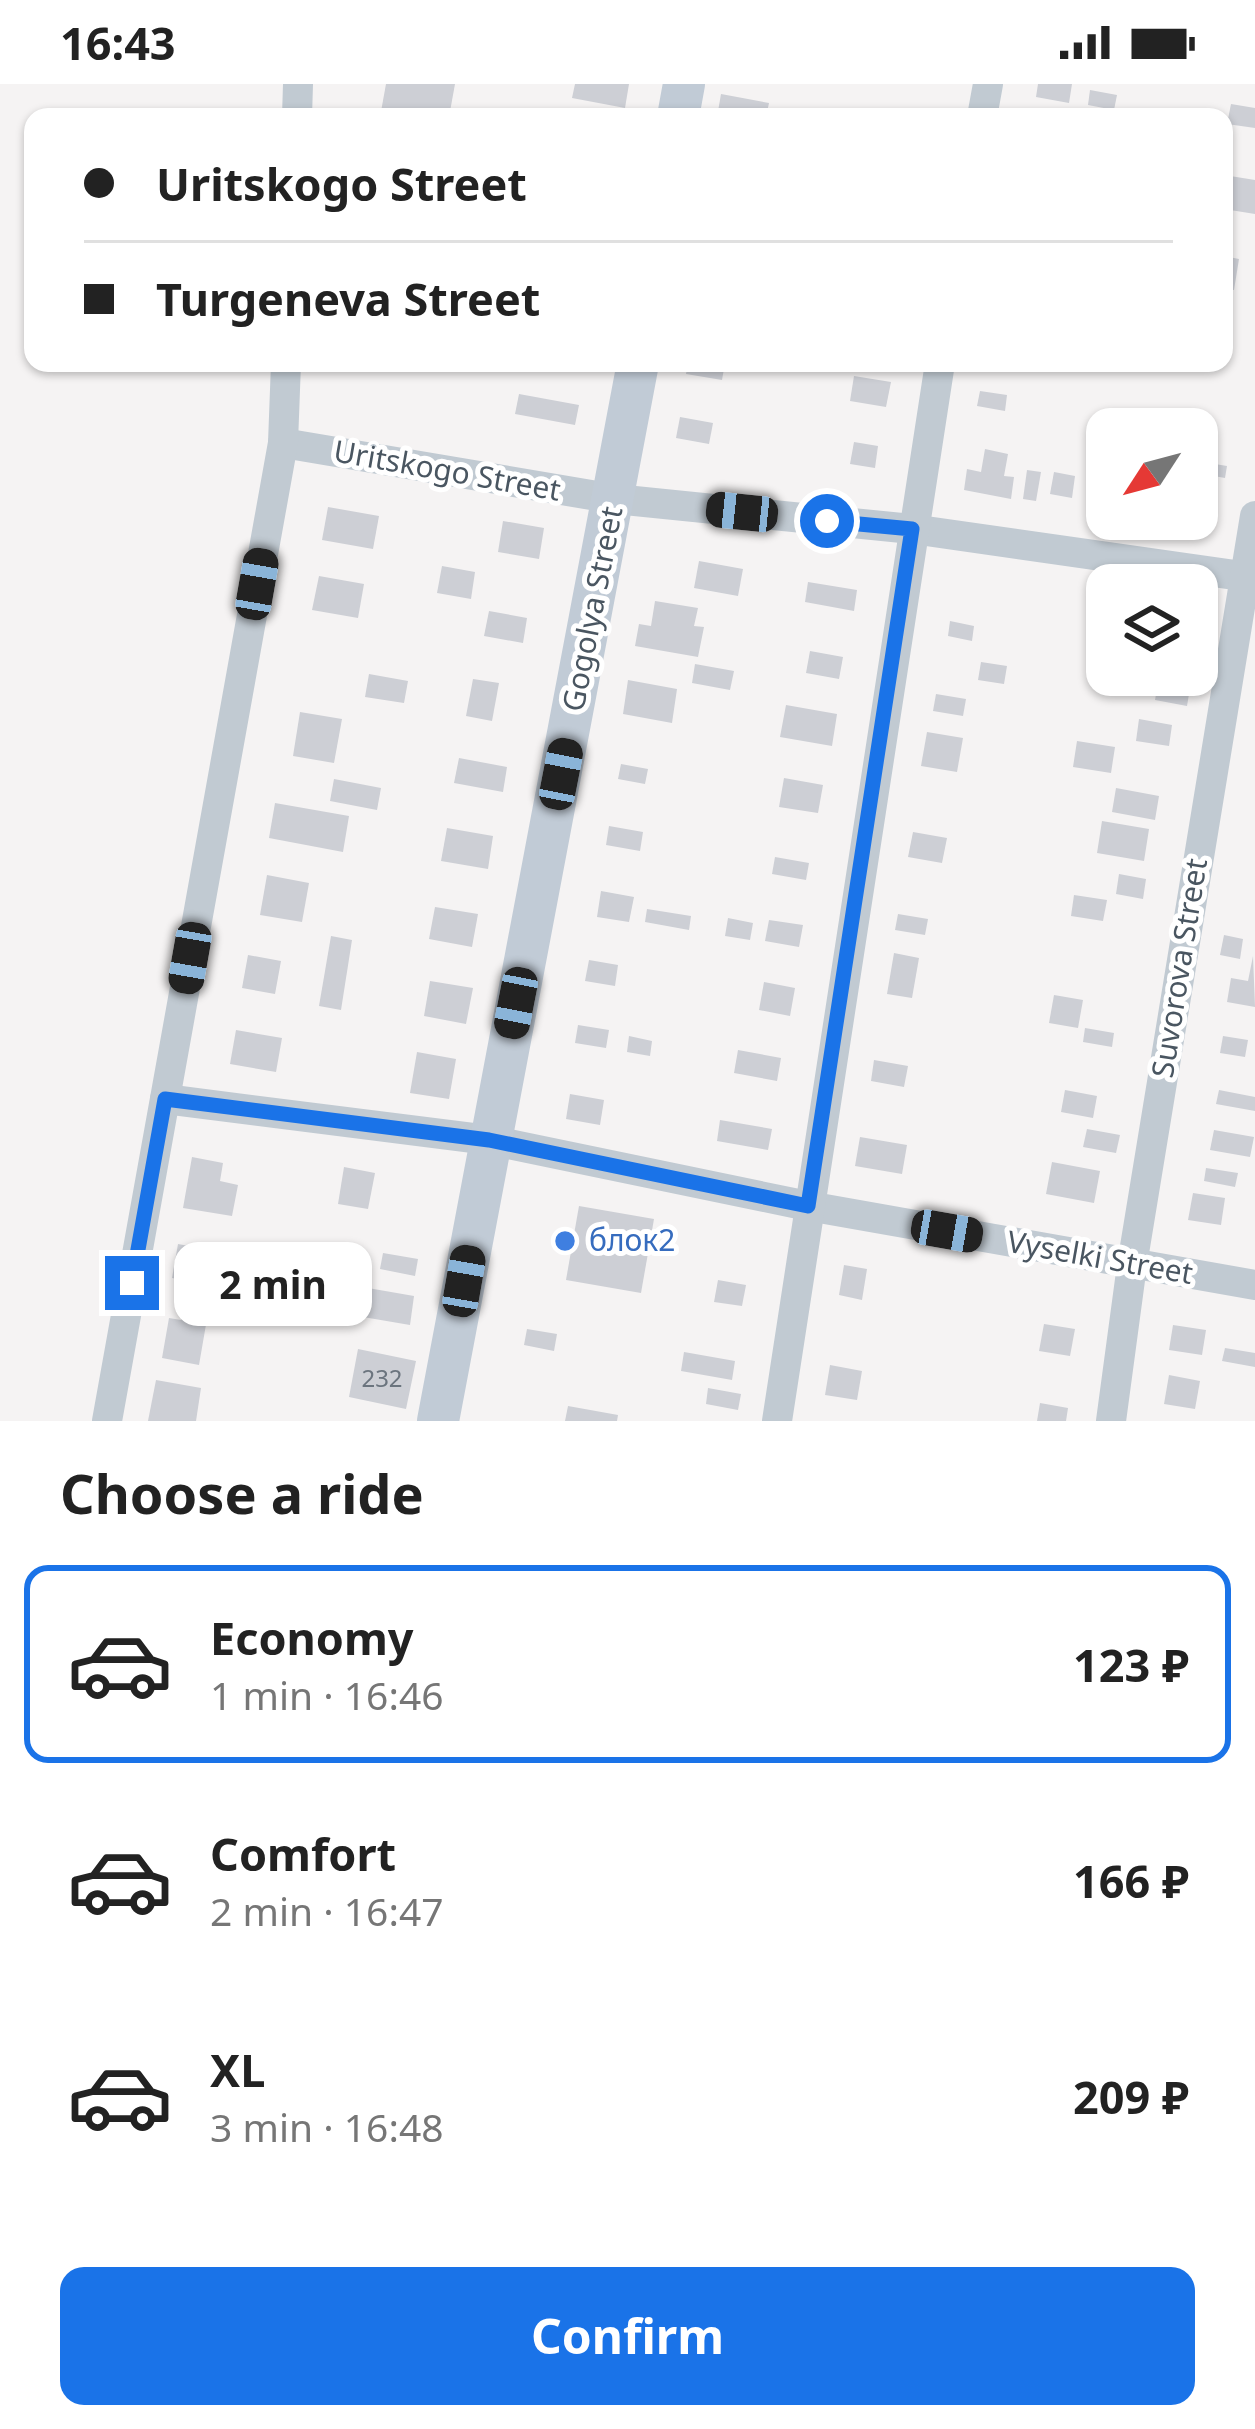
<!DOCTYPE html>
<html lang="en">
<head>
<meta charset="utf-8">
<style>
	:root { --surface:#fff; --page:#f2f2f2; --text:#222; --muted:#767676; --line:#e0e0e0; --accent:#1a73e8 }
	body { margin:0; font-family:"Noto Sans",sans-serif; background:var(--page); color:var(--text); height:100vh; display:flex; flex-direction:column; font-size:45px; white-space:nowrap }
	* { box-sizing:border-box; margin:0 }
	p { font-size:39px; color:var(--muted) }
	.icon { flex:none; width:66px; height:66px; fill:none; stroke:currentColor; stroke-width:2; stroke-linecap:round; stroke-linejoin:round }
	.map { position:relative; height:1337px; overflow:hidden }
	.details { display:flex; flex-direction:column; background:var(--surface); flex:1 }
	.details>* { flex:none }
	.guide { position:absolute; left:24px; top:24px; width:1209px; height:264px; border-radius:24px; box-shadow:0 3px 9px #0004; display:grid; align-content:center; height:264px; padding:0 60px; background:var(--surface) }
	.needle { width:78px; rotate:234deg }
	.buttons { position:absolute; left:1086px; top:324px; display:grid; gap:24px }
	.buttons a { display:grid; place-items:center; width:132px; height:132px; border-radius:24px; background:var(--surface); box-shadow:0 3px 9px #0004; font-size:60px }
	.end { position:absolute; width:54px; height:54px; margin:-27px; border:15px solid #1a73e8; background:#fff; box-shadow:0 0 0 6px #fff }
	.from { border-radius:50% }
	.bubble { position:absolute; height:84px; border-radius:24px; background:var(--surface); box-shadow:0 3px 9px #0004; font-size:39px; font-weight:700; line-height:84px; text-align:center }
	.car { position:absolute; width:36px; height:72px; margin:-36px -18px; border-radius:15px; box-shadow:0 0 9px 3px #0007; background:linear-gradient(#222 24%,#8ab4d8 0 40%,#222 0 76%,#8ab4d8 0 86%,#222 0) }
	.guide b { display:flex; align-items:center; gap:42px; height:114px; font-size:45px }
	.guide b+b { border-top:3px solid var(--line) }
	.guide i { width:30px; height:30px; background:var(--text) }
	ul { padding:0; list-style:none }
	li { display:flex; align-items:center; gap:36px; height:198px; margin:0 24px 18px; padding:0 36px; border:6px solid transparent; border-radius:24px }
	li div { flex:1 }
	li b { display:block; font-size:45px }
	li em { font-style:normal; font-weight:700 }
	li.active { border-color:var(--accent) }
	li>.icon { width:108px; height:108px; stroke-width:1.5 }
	h2 { padding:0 60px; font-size:54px; line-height:144px }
	.primary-button { display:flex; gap:24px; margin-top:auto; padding:24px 60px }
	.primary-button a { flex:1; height:138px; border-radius:24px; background:var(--accent); color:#fff; font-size:48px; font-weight:700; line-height:138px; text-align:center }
	.status { display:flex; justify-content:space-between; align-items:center; height:84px; padding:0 60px; background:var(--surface); direction:ltr }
	.status svg { height:33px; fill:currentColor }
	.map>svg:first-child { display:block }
	.building { fill:#cdcfd5 }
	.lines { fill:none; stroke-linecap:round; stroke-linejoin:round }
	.street { stroke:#c1cad2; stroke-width:30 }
	.secondary { stroke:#c1cbd6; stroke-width:42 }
	.route { stroke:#1a73e8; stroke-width:15 }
	.shop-dot { fill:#3f7fe0; stroke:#fff; stroke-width:4.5 }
	.labels { text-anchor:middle; stroke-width:10; stroke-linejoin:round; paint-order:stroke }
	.number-label { font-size:24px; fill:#6b747e }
	.street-label { font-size:30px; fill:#4a5661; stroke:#fff }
	.shop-label { font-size:30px; fill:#366cbe; stroke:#fff; text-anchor:start }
</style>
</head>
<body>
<div class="status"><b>16:43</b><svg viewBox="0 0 49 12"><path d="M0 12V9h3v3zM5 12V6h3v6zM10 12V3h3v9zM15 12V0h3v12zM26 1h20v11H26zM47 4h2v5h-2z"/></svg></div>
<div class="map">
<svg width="1255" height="1337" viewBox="0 0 1255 1337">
	<rect width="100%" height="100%" fill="#f5f3f3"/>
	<g class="building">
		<path d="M386,0H455L449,33H380Z"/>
		<path d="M575,0H629L625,24L572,14Z"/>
		<path d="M1038,0H1072L1069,19L1036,13Z"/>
		<path d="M1090,6L1117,11L1114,26L1088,21Z"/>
		<path d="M721,10L769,19L766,33H717Z"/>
		<path d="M1231,20L1255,24V44L1227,40Z"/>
		<path d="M1224,91L1255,96V130L1224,125Z"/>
		<path d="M1224,172L1239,175L1234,206L1224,205Z"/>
		<path d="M688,279H725L722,296L686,290Z"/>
		<path d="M854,292L891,298L886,323L850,317Z"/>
		<path d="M980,307L1007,311L1005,327L977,322Z"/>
		<path d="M519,310L579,321L575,341L515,330Z"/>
		<path d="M680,333L713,339L709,360L676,354Z"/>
		<path d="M854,358L878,362L875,384L850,380Z"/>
		<path d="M985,365L1008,370L1004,392L1014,393L1011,415L964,406L967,385L981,388Z"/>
		<path d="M1197,377L1227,382L1225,394L1197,389Z"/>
		<path d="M1027,386L1041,388L1036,417L1023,415Z"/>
		<path d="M1054,388L1075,392L1072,414L1050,410Z"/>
		<path d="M1197,408L1213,411L1208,440L1197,438Z"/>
		<path d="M328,423L379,432L373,465L322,456Z"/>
		<path d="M503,437L544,444L539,475L498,468Z"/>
		<path d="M699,477L743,485L738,512L694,504Z"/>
		<path d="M442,482L475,488L471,515L437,509Z"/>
		<path d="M319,492L364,500L358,534L312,526Z"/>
		<path d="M808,498L857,506L854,527L805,518Z"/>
		<path d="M655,517L698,524L694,542L704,543L698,573L635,562L639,540L651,542Z"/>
		<path d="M489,527L527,534L523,559L484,552Z"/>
		<path d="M950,537L974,542L972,557L948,552Z"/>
		<path d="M810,567L843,573L839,595L806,589Z"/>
		<path d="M981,578L1007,582L1004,600L978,596Z"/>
		<path d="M695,580L734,587L730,606L692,599Z"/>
		<path d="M369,590L408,597L404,619L365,613Z"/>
		<path d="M1159,593L1191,598L1187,622L1155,616Z"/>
		<path d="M473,595L499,599L492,637L466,632Z"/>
		<path d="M628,596L677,605L672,639L623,630Z"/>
		<path d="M936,610L966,615L963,632L933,627Z"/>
		<path d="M786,621L837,630L832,662L780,653Z"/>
		<path d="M300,628L342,635L334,679L293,672Z"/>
		<path d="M1139,635L1172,641L1169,662L1136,657Z"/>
		<path d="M927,648L963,654L957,688L921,682Z"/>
		<path d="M1077,657L1115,663L1111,689L1073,683Z"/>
		<path d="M459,674L507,683L503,708L454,699Z"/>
		<path d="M621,680L648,685L645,700L618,695Z"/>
		<path d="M784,694L823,701L818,729L779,723Z"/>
		<path d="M334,695L381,704L377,726L330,717Z"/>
		<path d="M1116,704L1159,712L1155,736L1112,728Z"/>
		<path d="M275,719L349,732L343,768L269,754Z"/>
		<path d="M1102,737L1149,745L1144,777L1097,769Z"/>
		<path d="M609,742L643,748L640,767L606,761Z"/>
		<path d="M447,744L493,752L488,785L441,777Z"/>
		<path d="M913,748L947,754L942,779L908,773Z"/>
		<path d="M775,773L809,779L806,796L772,790Z"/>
		<path d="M1119,790L1146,795L1143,815L1116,810Z"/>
		<path d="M267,791L309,799L302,838L260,831Z"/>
		<path d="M601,807L634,813L629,838L597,833Z"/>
		<path d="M1074,811L1107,816L1103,837L1071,832Z"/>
		<path d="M435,823L478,830L472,863L429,855Z"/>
		<path d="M647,825L691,832L689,846L645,838Z"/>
		<path d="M898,830L928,835L925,851L895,846Z"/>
		<path d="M728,834L753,839L750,856L725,852Z"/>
		<path d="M769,836L803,841L799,863L765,857Z"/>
		<path d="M1224,851L1243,855L1240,875L1220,871Z"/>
		<path d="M331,852L352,856L341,926L319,922Z"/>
		<path d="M894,869L919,874L912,914L887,910Z"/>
		<path d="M248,871L281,877L275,910L242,904Z"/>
		<path d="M1253,872L1255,923L1227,918L1231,894L1248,897Z"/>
		<path d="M589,876L618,881L615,902L585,897Z"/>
		<path d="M430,897L473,904L466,940L424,932Z"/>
		<path d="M764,898L795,904L790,932L759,926Z"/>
		<path d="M1054,911L1083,916L1078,944L1049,939Z"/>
		<path d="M578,941L609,946L606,964L575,959Z"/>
		<path d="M1085,944L1114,949L1112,963L1083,958Z"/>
		<path d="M236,946L282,954L276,988L230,980Z"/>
		<path d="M629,952L652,957L650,972L627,968Z"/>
		<path d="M1223,952L1248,956L1245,973L1220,969Z"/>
		<path d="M738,966L781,974L777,997L734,989Z"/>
		<path d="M417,968L456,975L449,1015L410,1009Z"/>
		<path d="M874,976L908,982L904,1003L871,997Z"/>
		<path d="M1065,1006L1097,1012L1093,1034L1061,1028Z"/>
		<path d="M1219,1006L1255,1013V1027L1216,1020Z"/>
		<path d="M570,1010L604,1016L600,1041L566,1035Z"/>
		<path d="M720,1036L772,1045L768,1066L717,1057Z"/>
		<path d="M1087,1045L1120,1051L1116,1069L1083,1063Z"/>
		<path d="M1214,1046L1254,1053L1250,1073L1210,1066Z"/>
		<path d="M860,1053L907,1061L902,1090L855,1082Z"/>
		<path d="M192,1073L223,1079L220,1097L238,1101L232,1132L183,1124Z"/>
		<path d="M1052,1078L1100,1087L1094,1119L1046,1110Z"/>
		<path d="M344,1083L375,1089L368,1125L338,1120Z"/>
		<path d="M1206,1084L1238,1089L1235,1103L1204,1097Z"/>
		<path d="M1193,1109L1225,1114L1221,1141L1188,1136Z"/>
		<path d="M579,1122L654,1135L641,1209L566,1196Z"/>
		<path d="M178,1160L216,1167L210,1201L172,1194Z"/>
		<path d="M383,1169L418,1175L415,1192L380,1185Z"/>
		<path d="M844,1181L867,1185L862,1216L839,1211Z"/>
		<path d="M718,1196L746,1201L742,1222L714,1218Z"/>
		<path d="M368,1204L414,1212L410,1241L363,1233Z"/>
		<path d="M183,1225L208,1229L199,1281L162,1274L169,1234L181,1236Z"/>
		<path d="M1044,1240L1075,1245L1070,1272L1039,1267Z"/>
		<path d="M1173,1241L1206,1246L1202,1271L1169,1266Z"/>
		<path d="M527,1245L557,1250L554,1267L524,1261Z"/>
		<path d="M1225,1264L1255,1269V1283L1222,1277Z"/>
		<path d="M358,1265L416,1277L406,1325L349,1313Z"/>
		<path d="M684,1268L735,1277L732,1296L681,1287Z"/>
		<path d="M830,1281L862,1287L857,1316L825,1311Z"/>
		<path d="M1169,1291L1200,1297L1195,1325L1164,1320Z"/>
		<path d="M156,1296L201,1304L196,1337H148Z"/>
		<path d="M708,1304L741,1310L738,1326L706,1320Z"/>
		<path d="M1040,1319L1068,1324L1066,1337H1037Z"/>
		<path d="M568,1322L618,1331L617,1337H565Z"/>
	</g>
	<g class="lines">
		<g class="street">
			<path d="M297,33L298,0"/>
			<path d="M982,33L988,0"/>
			<path d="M283,359L615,415L912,445L1255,494"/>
			<path d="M165,1015L489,1056L808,1122L1255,1201"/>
			<path d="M107,1337L283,359L286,279"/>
			<path d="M777,1337L940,279"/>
			<path d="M1111,1337L1132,1181L1255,432"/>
		</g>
		<g class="secondary">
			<path d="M678,33L684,0"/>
			<path d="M438,1337L638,279"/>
		</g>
	</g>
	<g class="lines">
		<path class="route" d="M132,1199L165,1015L489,1056L808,1122L912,445L827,437"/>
	</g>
	<circle class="shop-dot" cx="565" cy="1157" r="12"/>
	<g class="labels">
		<g class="number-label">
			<text x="382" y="1303">232</text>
		</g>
		<g class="street-label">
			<text transform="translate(447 387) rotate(10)" y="10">Uritskogo Street</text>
			<text transform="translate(593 525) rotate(-79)" y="10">Gogolya Street</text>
			<text transform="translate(1180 884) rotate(-81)" y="10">Suvorova Street</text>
			<text transform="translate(1100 1174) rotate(10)" y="10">Vyselki Street</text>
		</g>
		<g class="shop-label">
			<text x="589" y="1167">блок2</text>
		</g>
	</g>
</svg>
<div class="buttons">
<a><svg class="needle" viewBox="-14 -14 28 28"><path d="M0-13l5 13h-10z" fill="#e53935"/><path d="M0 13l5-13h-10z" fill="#767676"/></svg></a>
<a><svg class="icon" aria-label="layers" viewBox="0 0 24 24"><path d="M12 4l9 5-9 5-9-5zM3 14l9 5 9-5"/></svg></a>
</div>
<i class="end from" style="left:827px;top:437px"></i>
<i class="end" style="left:132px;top:1199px"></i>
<div class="bubble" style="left:174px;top:1158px;width:198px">2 min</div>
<i class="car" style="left:742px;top:428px;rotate:276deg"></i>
<i class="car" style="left:257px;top:500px;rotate:10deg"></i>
<i class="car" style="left:561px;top:690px;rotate:11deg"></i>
<i class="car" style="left:190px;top:874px;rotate:190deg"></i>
<i class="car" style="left:516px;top:919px;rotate:191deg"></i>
<i class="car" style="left:947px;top:1147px;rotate:100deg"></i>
<i class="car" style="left:464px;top:1197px;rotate:10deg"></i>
<div class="guide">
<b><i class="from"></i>Uritskogo Street</b>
<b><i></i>Turgeneva Street</b>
</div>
</div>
<section class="details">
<h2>Choose a ride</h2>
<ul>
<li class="active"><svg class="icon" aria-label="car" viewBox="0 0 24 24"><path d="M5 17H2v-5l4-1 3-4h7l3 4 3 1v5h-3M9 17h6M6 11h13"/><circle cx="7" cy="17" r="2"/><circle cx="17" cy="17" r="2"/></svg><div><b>Economy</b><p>1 min · 16:46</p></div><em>123 ₽</em></li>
<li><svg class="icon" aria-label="car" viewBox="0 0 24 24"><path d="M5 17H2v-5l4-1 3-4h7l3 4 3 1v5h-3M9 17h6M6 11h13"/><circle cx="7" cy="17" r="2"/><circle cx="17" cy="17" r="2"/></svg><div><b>Comfort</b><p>2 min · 16:47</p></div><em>166 ₽</em></li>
<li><svg class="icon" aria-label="car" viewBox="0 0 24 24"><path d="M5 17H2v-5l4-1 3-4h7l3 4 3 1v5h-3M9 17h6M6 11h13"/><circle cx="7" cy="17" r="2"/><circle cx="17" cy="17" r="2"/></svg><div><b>XL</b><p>3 min · 16:48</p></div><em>209 ₽</em></li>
</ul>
<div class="primary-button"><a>Confirm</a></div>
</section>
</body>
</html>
